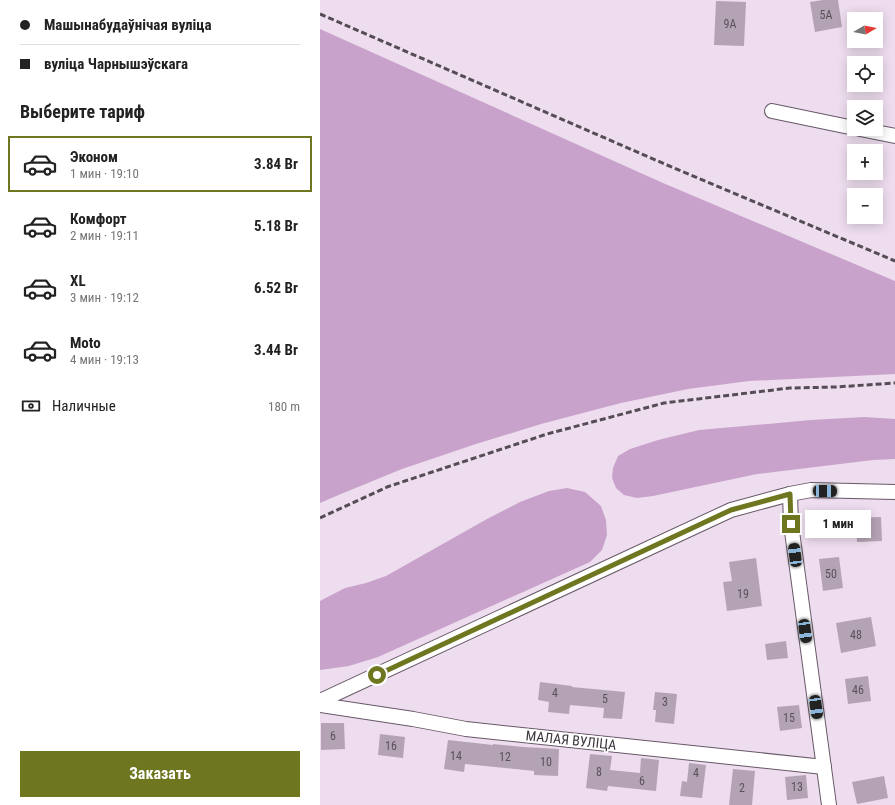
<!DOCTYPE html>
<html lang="ru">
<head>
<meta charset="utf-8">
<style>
	:root { --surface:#fff; --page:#f6f6f6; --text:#222; --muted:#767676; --line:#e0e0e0; --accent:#6e7620 }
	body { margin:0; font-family:"Roboto Condensed",sans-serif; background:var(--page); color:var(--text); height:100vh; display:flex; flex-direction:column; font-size:15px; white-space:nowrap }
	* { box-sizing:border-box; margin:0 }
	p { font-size:13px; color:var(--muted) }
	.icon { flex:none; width:22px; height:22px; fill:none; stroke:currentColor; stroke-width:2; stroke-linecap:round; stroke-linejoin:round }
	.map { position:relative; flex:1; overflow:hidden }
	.drawer { display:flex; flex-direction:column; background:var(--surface); width:320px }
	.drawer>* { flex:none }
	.banner { display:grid; align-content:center; height:88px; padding:0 20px; background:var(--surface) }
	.needle { width:26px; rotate:80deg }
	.tools { position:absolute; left:527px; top:12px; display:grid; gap:8px }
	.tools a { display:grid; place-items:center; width:36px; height:36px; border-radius:0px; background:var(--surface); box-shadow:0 2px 10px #0003; font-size:20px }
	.end { position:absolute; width:18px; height:18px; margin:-9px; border:5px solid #6e7620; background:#fff; box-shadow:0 0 0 2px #fff }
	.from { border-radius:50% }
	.bubble { position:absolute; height:28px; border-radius:0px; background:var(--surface); box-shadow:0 2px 10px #0003; font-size:13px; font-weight:700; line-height:28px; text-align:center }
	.car { position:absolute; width:12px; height:24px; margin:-12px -6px; border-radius:5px; box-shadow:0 0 3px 1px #0007; background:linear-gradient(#222 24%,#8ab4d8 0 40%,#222 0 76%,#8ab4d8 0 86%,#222 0) }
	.banner b { display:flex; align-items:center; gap:14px; height:38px; font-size:15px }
	.banner b+b { border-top:1px solid var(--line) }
	.banner i { width:10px; height:10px; background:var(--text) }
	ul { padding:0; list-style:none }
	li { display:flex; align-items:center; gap:12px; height:56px; margin:0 8px 6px; padding:0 12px; border:2px solid transparent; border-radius:0px }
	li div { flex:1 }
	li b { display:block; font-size:15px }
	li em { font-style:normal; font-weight:700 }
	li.current { border-color:var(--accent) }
	li>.icon { width:36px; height:36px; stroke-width:1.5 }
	h2 { padding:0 20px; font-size:18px; line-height:48px }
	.pay { display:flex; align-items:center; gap:10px; height:44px; padding:0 20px; font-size:15px }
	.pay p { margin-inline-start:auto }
	.button { display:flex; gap:8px; margin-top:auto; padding:8px 20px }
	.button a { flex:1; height:46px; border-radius:0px; background:var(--accent); color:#fff; font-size:16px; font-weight:700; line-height:46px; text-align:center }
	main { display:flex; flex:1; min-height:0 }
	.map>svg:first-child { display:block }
	.green { fill:#c8a2ca }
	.building { fill:#b4a3b4 }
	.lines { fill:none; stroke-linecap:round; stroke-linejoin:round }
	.minor-casing { stroke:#675867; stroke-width:16 }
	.minor { stroke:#fff; stroke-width:14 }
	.rail { stroke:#554d55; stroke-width:3; stroke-dasharray:6 3; stroke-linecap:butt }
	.route { stroke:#6e7620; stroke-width:5 }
	.labels { text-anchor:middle; stroke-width:3.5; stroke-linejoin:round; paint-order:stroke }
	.number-label { font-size:12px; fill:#5b515b }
	.street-label { font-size:14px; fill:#3d363d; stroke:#fff }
</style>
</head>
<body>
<main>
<section class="drawer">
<div class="banner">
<b><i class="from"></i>Машынабудаўнічая вуліца</b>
<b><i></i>вуліца Чарнышэўскага</b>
</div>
<h2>Выберите тариф</h2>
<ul>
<li class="current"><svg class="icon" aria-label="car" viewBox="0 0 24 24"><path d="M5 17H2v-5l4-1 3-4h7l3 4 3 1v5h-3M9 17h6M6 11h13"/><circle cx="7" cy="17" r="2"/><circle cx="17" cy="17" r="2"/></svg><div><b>Эконом</b><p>1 мин · 19:10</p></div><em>3.84 Br</em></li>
<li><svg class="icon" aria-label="car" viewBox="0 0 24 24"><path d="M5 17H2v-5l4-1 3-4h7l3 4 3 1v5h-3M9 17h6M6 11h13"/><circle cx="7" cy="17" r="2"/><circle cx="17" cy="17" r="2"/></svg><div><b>Комфорт</b><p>2 мин · 19:11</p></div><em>5.18 Br</em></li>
<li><svg class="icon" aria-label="car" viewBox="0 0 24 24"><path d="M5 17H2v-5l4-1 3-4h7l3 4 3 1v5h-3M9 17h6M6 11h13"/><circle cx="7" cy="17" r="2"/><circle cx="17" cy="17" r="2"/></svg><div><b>XL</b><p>3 мин · 19:12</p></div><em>6.52 Br</em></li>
<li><svg class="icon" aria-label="car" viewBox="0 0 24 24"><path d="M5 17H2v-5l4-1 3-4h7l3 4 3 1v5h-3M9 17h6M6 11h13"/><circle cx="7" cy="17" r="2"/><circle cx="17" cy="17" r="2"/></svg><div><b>Moto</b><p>4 мин · 19:13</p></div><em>3.44 Br</em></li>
</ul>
<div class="pay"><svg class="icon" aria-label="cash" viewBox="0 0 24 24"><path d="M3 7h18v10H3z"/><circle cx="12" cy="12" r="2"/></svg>Наличные<p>180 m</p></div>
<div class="button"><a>Заказать</a></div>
</section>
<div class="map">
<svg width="575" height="805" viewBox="0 0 575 805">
	<rect width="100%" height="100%" fill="#eeddef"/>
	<g class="green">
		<path d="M0,29L343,183L575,281V374L429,381L368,389L301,403L221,424L156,444L82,469L21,494L0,503Z"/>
		<path d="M544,417L575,419V459L553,460L437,474L333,496L317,498L304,495L296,488L292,478L293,468L298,456L310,449L338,440L379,430L491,420Z"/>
		<path d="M247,488L265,492L281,506L286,520L287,535L282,550L270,562L58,657L29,666L0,670V601L25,588L46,583L66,576L167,519L200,502L229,491Z"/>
	</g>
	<g class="building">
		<path d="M503,0H518L522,27L495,32L490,2Z"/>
		<path d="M396,1L426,2L424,46L394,45Z"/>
		<path d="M561,517L562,541L537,542L536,518Z"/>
		<path d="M519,557L523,588L503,591L499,559Z"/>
		<path d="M436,558L442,606L407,611L403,582L412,581L409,562Z"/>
		<path d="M551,617L556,646L521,653L516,623Z"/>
		<path d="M466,641L468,658L447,660L445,644Z"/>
		<path d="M548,676L551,701L528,704L525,679Z"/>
		<path d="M220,682L252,686V687L305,692L302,719L283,718L284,708L250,705L249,714L228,712L229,702L218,700Z"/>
		<path d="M335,692L357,694L354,724L335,722L336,710H333Z"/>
		<path d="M479,705L482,728L460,731L457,707Z"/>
		<path d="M1,723H24L25,749L1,750Z"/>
		<path d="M60,734L85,737L83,758L58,755Z"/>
		<path d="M128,740L173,745V744L204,747L239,749L238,776L214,775V771L145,764L144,772L124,769Z"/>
		<path d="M270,754L292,756L290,770L320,773L321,758L339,760L336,791L288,786L287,791L266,788Z"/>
		<path d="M369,763L386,765L382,798L360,796L362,781L367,782Z"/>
		<path d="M413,769L435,771L432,805H409Z"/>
		<path d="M486,775L488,798L467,800L465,777Z"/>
		<path d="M564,776L568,798L537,804L532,782Z"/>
	</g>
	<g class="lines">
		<defs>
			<g id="minor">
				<path d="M452,111L534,128"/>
				<path d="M540,129L575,136"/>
				<path d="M470,494L471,524L509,805"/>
				<path d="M0,701L411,510L470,494L491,490L575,492"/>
				<path d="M0,705L93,719L146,729L504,767"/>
			</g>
		</defs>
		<use href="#minor" class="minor-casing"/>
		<use href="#minor" class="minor"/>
		<g class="rail">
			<path d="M0,14L347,165L575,261"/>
			<path d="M0,518L67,487L227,434L344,403L470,388L516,387L575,383"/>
		</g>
	</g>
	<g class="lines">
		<path class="route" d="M57,675L411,510L470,494L471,524"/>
	</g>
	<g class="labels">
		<g class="number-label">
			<text x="506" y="19">5А</text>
			<text x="410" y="28">9А</text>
			<text x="511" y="578">50</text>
			<text x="423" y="598">19</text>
			<text x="536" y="639">48</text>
			<text x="538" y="694">46</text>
			<text x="235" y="697">4</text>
			<text x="285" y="703">5</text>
			<text x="345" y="706">3</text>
			<text x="469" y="722">15</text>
			<text x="13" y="740">6</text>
			<text x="71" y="750">16</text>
			<text x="136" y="760">14</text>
			<text x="185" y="761">12</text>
			<text x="226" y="766">10</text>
			<text x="279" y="776">8</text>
			<text x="376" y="777">4</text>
			<text x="322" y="785">6</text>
			<text x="477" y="791">13</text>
			<text x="422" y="792">2</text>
		</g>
		<g class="street-label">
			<text transform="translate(251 740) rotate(6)" y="5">МАЛАЯ ВУЛІЦА</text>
		</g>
	</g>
</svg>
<div class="tools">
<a><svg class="needle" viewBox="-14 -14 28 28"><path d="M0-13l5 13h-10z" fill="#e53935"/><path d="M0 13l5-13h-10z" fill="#767676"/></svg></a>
<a><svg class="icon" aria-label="locate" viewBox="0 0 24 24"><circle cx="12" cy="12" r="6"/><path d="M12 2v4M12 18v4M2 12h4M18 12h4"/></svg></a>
<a><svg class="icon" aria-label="layers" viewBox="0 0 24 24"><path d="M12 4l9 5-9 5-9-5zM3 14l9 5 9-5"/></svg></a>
<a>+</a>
<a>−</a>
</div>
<i class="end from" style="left:57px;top:675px"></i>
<i class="end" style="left:471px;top:524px"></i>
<div class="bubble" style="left:485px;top:510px;width:66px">1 мин</div>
<i class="car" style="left:505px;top:491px;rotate:91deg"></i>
<i class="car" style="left:475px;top:555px;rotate:353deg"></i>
<i class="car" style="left:485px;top:631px;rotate:172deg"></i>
<i class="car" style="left:496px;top:707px;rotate:172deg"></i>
</div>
</main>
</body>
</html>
